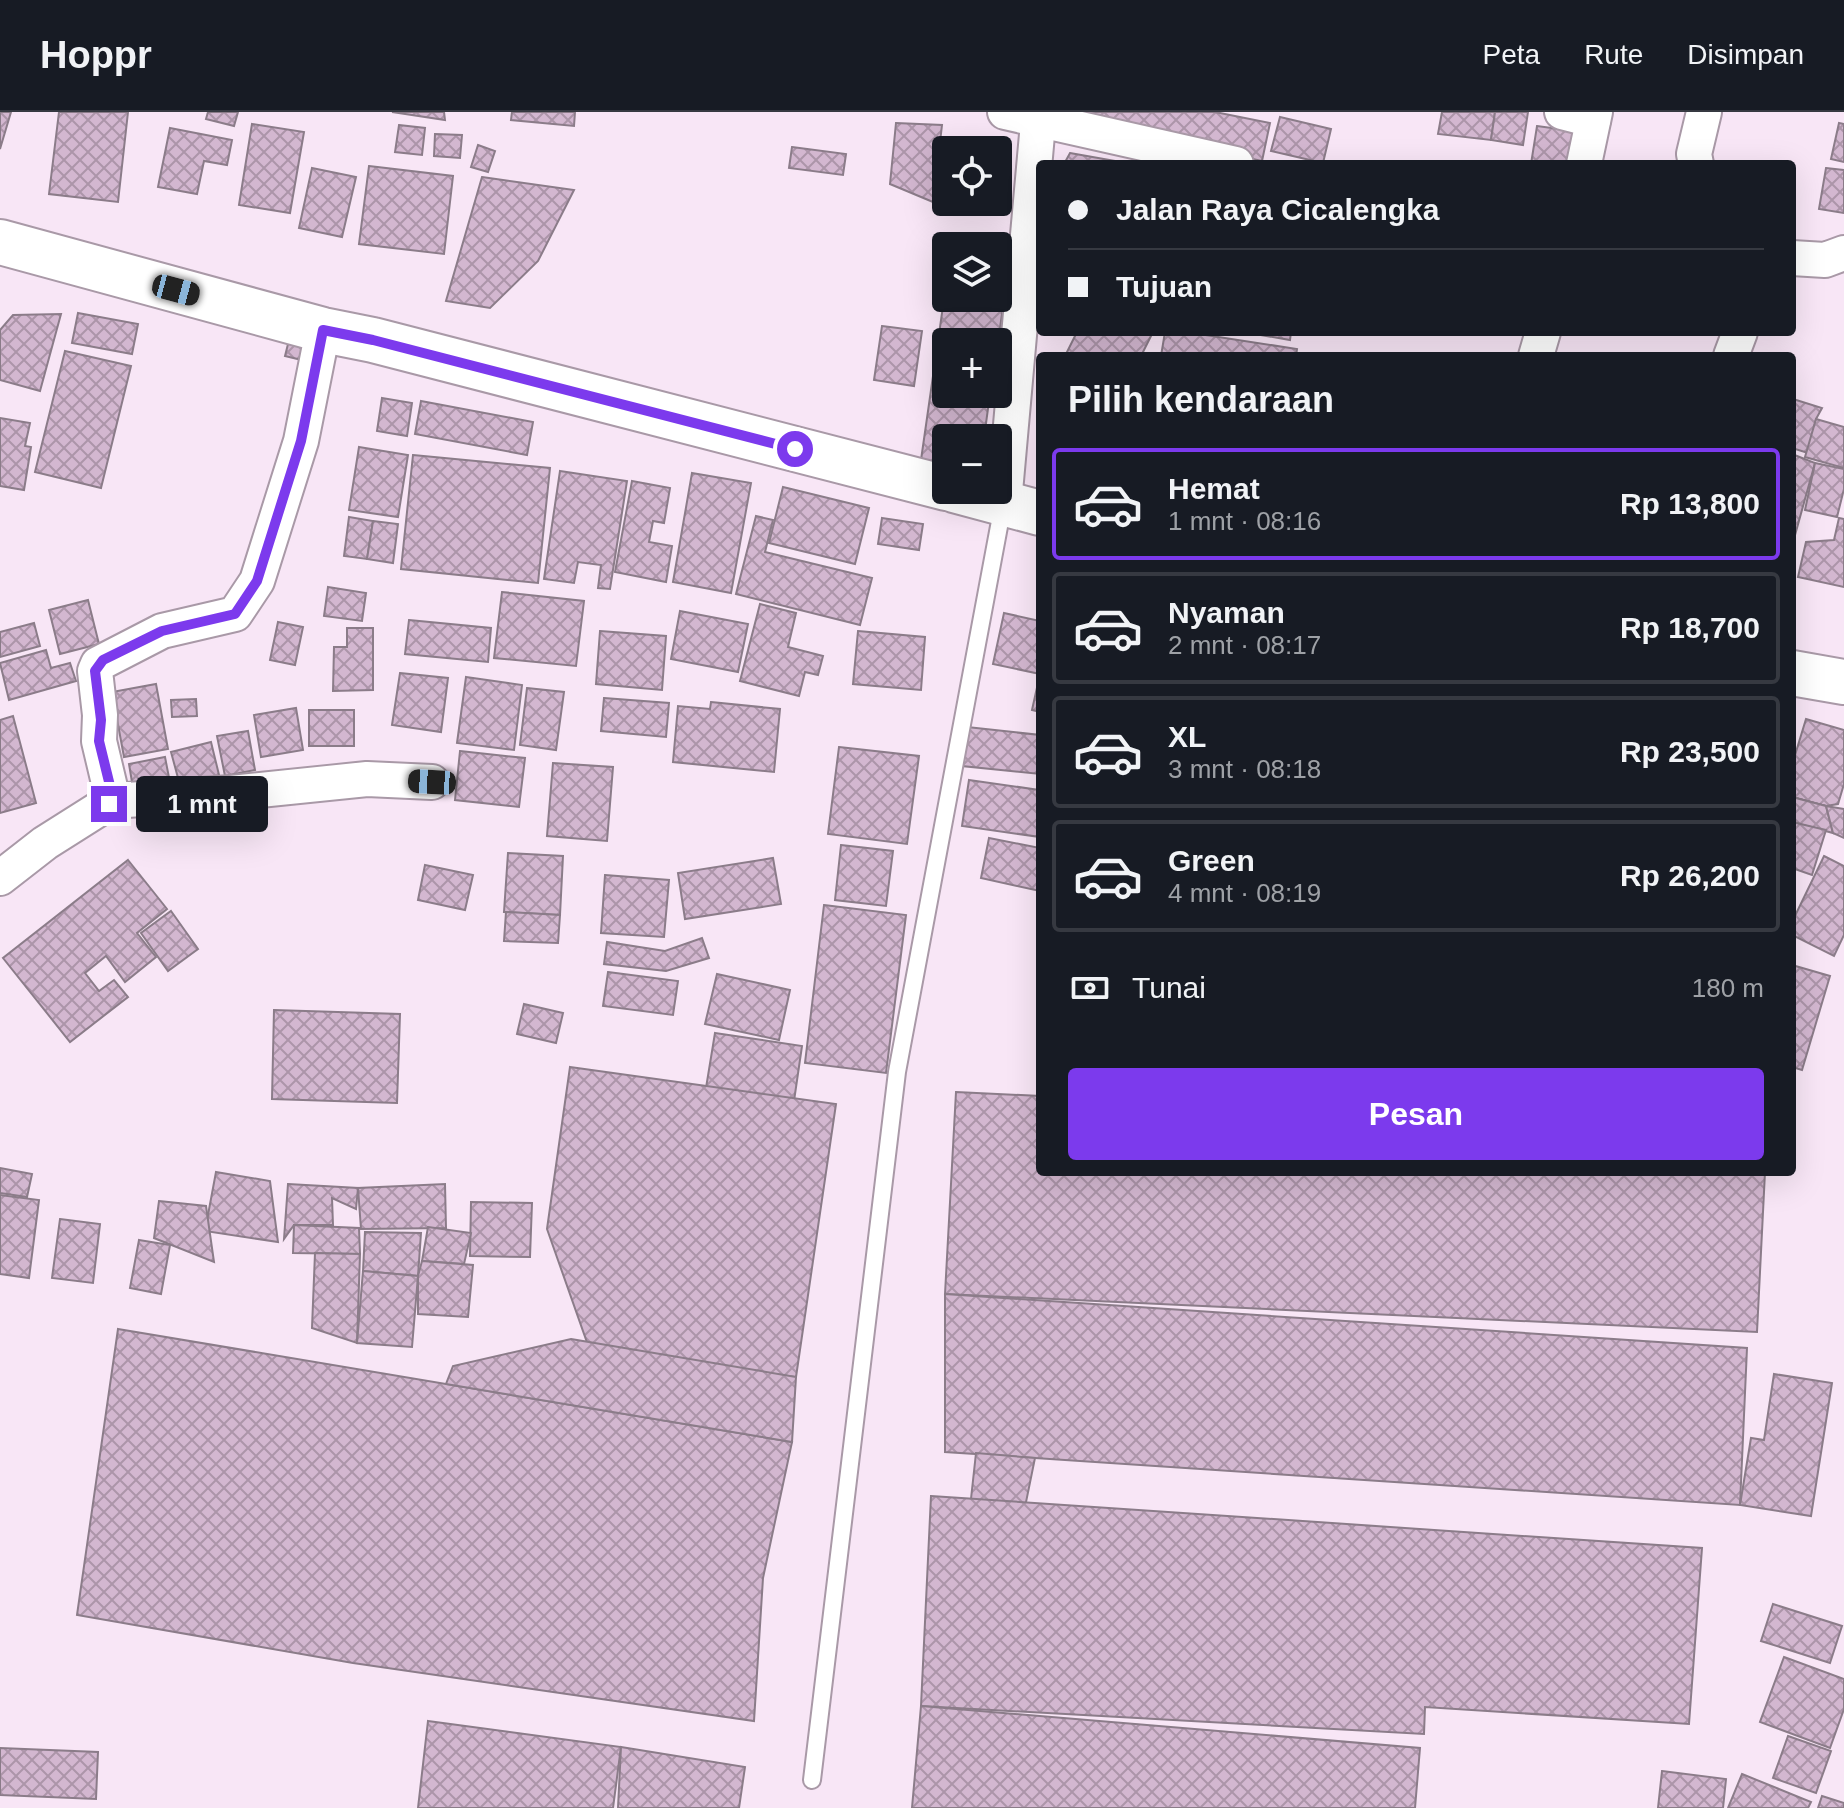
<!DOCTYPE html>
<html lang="id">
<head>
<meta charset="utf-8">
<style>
	:root { --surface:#171b24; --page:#20242c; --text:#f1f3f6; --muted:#9ea1a6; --line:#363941; --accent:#7c3aed }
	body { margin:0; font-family:Arial,sans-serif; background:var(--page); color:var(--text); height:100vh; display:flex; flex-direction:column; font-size:30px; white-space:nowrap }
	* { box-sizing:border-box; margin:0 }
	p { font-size:26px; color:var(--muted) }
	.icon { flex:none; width:44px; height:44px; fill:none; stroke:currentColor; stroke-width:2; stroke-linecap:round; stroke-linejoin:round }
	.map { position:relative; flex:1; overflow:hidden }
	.drawer { position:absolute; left:1036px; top:240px; width:760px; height:824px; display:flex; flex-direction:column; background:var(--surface); border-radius:8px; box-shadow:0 8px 32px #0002 }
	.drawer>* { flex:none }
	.hud { position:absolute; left:1036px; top:48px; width:760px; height:176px; border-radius:8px; box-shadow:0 8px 32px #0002; display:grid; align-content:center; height:176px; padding:0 32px; background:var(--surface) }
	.controls { position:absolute; left:932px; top:24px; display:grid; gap:16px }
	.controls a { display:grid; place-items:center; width:80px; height:80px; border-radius:8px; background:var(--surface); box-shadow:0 8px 32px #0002; font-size:40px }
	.end { position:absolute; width:36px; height:36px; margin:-18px; border:10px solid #7c3aed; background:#fff; box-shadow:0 0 0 4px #fff }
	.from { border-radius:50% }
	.bubble { position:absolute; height:56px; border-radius:8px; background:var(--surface); box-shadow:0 8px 32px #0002; font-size:26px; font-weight:600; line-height:56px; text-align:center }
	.car { position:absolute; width:24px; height:48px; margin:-24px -12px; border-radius:10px; box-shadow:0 0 6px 2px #0007; background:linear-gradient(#222 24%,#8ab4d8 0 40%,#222 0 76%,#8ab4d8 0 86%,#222 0) }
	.hud b { display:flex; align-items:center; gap:28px; height:76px; font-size:30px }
	.hud b+b { border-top:2px solid var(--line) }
	.hud i { width:20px; height:20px; background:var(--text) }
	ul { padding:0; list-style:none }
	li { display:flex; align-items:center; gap:24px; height:112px; margin:0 16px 12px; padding:0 16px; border:4px solid var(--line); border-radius:8px }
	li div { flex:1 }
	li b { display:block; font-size:30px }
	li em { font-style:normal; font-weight:600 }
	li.selected { border-color:var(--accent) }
	li>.icon { width:72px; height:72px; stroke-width:1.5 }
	h2 { padding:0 32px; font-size:36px; line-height:96px }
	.pay { display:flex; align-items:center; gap:20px; height:88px; padding:0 32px; font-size:30px }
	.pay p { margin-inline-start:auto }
	.button { display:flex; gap:16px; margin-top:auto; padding:16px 32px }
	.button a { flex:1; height:92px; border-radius:8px; background:var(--accent); color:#fff; font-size:32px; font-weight:600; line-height:92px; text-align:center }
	header { display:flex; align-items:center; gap:48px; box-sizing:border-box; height:112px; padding:0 40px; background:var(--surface); border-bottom:2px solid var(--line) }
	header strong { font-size:38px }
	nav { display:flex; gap:44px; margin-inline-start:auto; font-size:28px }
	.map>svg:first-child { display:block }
	.building { fill:url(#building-cross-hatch); stroke:#8b7c89; stroke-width:2 }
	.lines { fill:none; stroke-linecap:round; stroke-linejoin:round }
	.service-casing { stroke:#a999a7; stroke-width:20 }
	.minor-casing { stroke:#a999a7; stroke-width:38 }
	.secondary-casing { stroke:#a999a7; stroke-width:48 }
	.service { stroke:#fff; stroke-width:16 }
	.minor { stroke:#fff; stroke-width:34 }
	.secondary { stroke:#fff; stroke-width:44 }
	.route { stroke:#7c3aed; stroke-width:10 }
</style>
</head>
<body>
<header>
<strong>Hoppr</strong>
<nav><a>Peta</a><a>Rute</a><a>Disimpan</a></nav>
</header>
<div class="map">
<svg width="1844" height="1696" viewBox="0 0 1844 1696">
	<defs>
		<pattern id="building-cross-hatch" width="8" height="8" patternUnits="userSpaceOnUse" patternTransform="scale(2)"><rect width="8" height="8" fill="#d3b7d0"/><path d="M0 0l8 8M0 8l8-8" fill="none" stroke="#ac95a9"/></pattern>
	</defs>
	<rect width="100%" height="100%" fill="#f8e6f6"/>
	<g class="building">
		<path d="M0,0H11L0,37Z"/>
		<path d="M59,0H128L118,90L49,82Z"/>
		<path d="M208,0H238L234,14L206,7Z"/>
		<path d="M444,0L445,8L392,0Z"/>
		<path d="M512,0H575L574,14L511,8Z"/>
		<path d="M1052,0H1215L1270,11L1262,49L1051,4Z"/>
		<path d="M1442,0H1495L1491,28L1438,22Z"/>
		<path d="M1495,0H1528L1523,33L1491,28Z"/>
		<path d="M1280,5L1331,17L1323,51L1271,39Z"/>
		<path d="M896,11L942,13L933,90L890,72Z"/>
		<path d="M1839,11L1844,12V50L1831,47Z"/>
		<path d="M252,12L304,20L290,101L239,93Z"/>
		<path d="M399,13L425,16L422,43L395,40Z"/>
		<path d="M1537,14L1574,19L1569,52H1531Z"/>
		<path d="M170,16L232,28L227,53L204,49L197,82L158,75Z"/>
		<path d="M435,22L462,23L460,46L434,44Z"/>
		<path d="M478,33L495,39L488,60L471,55Z"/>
		<path d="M792,35L846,42L843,63L789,56Z"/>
		<path d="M1070,41L1132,52H1064Z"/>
		<path d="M369,54L453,64L444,142L359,132Z"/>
		<path d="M312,56L356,65L342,125L299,116Z"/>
		<path d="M1826,56L1844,58V101L1819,97Z"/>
		<path d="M482,65L574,78L538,149L490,196L446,189Z"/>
		<path d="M944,187L1003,195L998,230H946V282H990L984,326H946V352L921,348Z"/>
		<path d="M78,201L138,212L132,242L72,231Z"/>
		<path d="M61,202L40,279L0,268V218L13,203Z"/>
		<path d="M882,214L922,219L914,274L874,268Z"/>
		<path d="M1077,220H1153L1141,244H1065Z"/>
		<path d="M1165,220H1186L1297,237L1296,244H1161Z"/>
		<path d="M1243,220H1291L1290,228Z"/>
		<path d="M290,224L319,233L314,251L285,244Z"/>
		<path d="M65,239L131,254L101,376L35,360Z"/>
		<path d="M382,286L412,291L407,324L377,319Z"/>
		<path d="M1793,287L1822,296L1816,307L1808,341L1792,336Z"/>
		<path d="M421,289L533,310L527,343L415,322Z"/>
		<path d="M0,306L30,311L25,334L31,335L24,378L0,374Z"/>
		<path d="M1816,307L1844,315V356L1805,345Z"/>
		<path d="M359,335L408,343L398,405L349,398Z"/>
		<path d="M1792,342L1815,351L1792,434Z"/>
		<path d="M413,343L550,356L538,471L401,457Z"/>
		<path d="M1815,351L1844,357V377L1837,405L1805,398Z"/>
		<path d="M560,359L627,369L610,477L598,476L601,453L578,450L574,471L544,467Z"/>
		<path d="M692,361L751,371L731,481L673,470Z"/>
		<path d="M632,369L670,376L664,411L653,409L649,430L672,434L666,470L615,460Z"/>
		<path d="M783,375L869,396L855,452L769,431Z"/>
		<path d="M756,404L773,408L765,440L872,466L860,513L736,482Z"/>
		<path d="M349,405L373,409L367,447L344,444Z"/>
		<path d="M882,406L923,412L919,438L878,432Z"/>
		<path d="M1839,406L1844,407V475L1798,465L1806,430L1834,428Z"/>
		<path d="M373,409L398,412L393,451L367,447Z"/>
		<path d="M328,475L366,481L362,509L324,504Z"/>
		<path d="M502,480L584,489L576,554L494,546Z"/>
		<path d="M88,488L99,532L60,542L49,498Z"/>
		<path d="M760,492L796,501L788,535L823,544L818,563L805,560L799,584L740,569Z"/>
		<path d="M680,499L748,512L738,560L671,547Z"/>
		<path d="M1004,501L1040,509V600L1032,598L1040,562L993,552Z"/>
		<path d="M409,508L491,516L488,550L405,542Z"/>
		<path d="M278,510L303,515L295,553L270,548Z"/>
		<path d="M34,511L40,534L0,545V520Z"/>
		<path d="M347,516H373V578L333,579L334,535H347Z"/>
		<path d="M600,519L666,524L662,578L596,572Z"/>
		<path d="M858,519L925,525L921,578L853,572Z"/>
		<path d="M46,538L51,556L70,551L76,569L9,588L0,551Z"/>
		<path d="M400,561L448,566L441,620L392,613Z"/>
		<path d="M466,565L522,573L514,638L457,631Z"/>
		<path d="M156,572L168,637L124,645L112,580Z"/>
		<path d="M527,576L564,580L556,638L520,633Z"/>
		<path d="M604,586L669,591L666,625L601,619Z"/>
		<path d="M196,587L197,604L172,605L171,588Z"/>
		<path d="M711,590L780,597L774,660L673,650L678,594L710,597Z"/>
		<path d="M296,596L303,638L261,645L254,603Z"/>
		<rect x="309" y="598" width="45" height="36"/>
		<path d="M13,604L36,691L0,701V608Z"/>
		<path d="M1806,607L1844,618V672L1838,692L1826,694L1792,685V653Z"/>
		<path d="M967,615L1040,623V662L962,654Z"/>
		<path d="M248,619L255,658L225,664L217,624Z"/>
		<path d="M211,630L220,667L181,677L171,640Z"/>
		<path d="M839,635L919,644L907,732L828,722Z"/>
		<path d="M460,639L525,646L519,695L455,688Z"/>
		<path d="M165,645L171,676L134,682L129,652Z"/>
		<path d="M553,651L613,655L607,729L547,724Z"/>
		<path d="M969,668L1040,678V725L962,714Z"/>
		<path d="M1792,685L1826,694L1820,717L1792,710Z"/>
		<path d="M1792,685L1826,694L1833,721L1792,710Z"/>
		<path d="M1826,694L1844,697V726L1833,721Z"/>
		<path d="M1792,710L1826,718L1812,763L1792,756Z"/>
		<path d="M989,726L1040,736V779L981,766Z"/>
		<path d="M841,733L893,739L886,794L835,788Z"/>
		<path d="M508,741L563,744L560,803L504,800Z"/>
		<path d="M1824,744L1844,754V823L1834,844L1792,823V810Z"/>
		<path d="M773,746L781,792L685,807L678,761Z"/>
		<path d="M128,748L167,797L137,821L156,845L125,870L106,844L85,861L99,879L114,868L128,885L70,930L3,846Z"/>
		<path d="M425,753L473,763L465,798L418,788Z"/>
		<path d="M605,763L669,768L664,825L601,821Z"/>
		<path d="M824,793L906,803L886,961L805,951Z"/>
		<path d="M171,799L198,837L168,859L141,821Z"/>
		<path d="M506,800L560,803L558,831L504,829Z"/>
		<path d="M702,826L709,846L666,859L604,852L607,830L665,839Z"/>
		<path d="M1792,853L1830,864L1802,958L1792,955Z"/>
		<path d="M608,860L678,869L673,903L603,894Z"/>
		<path d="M717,862L790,878L779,928L705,912Z"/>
		<path d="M524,892L563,901L556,931L517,922Z"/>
		<path d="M274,898L400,902L397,991L272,987Z"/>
		<path d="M715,921L802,934L794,989L706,976Z"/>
		<path d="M570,955L836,992L796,1265L589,1236L547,1117Z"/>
		<path d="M956,980L1040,984V1060H1765L1757,1220L945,1182Z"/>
		<path d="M0,1056L32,1062L27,1085L0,1081Z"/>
		<path d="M216,1060L270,1069L278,1130L205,1119Z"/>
		<path d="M288,1072L358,1076L356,1097L332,1086L333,1113H294L284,1127Z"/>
		<path d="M445,1072L446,1116L361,1117L358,1076Z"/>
		<path d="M0,1083L39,1088L29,1166L0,1162Z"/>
		<path d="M159,1089L206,1094L214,1150L154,1126Z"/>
		<path d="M471,1090L532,1091L530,1145L470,1144Z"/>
		<path d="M60,1107L100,1112L93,1171L52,1166Z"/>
		<path d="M294,1113L359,1116L360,1142L293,1141Z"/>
		<path d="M428,1115L471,1121L464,1152L422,1149Z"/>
		<path d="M365,1120L421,1121L418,1164L363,1159Z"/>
		<path d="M139,1128L170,1133L161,1182L130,1176Z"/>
		<path d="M315,1141L360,1142L357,1231L312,1216Z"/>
		<path d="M422,1149L473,1153L468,1205L418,1202V1164Z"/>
		<path d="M363,1159L418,1164L412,1235L357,1231Z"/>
		<path d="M945,1182L1747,1236L1740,1393L945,1340Z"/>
		<path d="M118,1217L792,1330L763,1466L754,1609L353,1551L77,1503Z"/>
		<path d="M571,1227L796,1265L792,1330L446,1272L453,1254Z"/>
		<path d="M1774,1262L1832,1271L1811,1404L1740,1393L1751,1326L1764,1328Z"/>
		<path d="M976,1341L1035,1346L1024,1400L970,1396Z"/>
		<path d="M931,1384L1702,1436L1689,1612L1425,1595L1424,1622L921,1594Z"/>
		<path d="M1773,1492L1842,1514L1830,1551L1761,1529Z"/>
		<path d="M1784,1545L1844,1567V1597L1830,1636L1760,1610Z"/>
		<path d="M921,1594L1420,1636L1415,1696H912Z"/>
		<path d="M428,1609L621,1635L613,1696H418Z"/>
		<path d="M1788,1624L1831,1639L1816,1681L1773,1666Z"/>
		<path d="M621,1635L745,1655L739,1696H618Z"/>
		<path d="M0,1636L98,1640L96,1687L0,1683Z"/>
		<path d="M1662,1659L1726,1667L1723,1696H1658Z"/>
		<path d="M1742,1662L1811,1690L1808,1696H1728Z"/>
		<path d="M1822,1684L1844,1691V1696H1818Z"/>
	</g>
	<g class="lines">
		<defs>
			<path id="service" d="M812,1668L897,960L1003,393"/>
			<g id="minor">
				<path d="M1005,0L1236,52"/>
				<path d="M1562,0L1593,8"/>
				<path d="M1584,52L1595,0"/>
				<path d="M1696,52L1694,42L1704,0"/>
				<path d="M1792,146L1825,148L1844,141"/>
				<path d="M1536,244L1543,220"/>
				<path d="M1731,244L1740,220"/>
				<path d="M1004,391L1039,0"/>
				<path d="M112,689L231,681L367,667L432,670"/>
				<path d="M0,766L45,731L113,688L99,629L100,603L95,559L98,552L162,519L235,502L257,469L301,329L323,218"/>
			</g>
			<g id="secondary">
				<path d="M0,130L323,218L373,228L946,376"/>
				<path d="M954,378L1040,401"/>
				<path d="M1792,561L1844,570"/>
			</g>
		</defs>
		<use href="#service" class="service-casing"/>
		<use href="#minor" class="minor-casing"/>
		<use href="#secondary" class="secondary-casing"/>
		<use href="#service" class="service"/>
		<use href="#minor" class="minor"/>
		<use href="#secondary" class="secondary"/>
	</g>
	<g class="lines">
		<path class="route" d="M109,692L113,686L99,629L101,608L95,559L103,548L162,519L235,502L257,469L301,329L323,218L373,228L795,337"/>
	</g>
</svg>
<div class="controls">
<a><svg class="icon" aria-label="locate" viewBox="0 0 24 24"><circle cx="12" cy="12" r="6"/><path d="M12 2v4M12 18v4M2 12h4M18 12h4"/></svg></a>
<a><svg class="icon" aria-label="layers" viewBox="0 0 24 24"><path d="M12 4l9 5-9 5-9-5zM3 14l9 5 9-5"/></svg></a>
<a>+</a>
<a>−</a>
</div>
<i class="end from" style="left:795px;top:337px"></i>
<i class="end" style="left:109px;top:692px"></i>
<div class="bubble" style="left:136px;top:664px;width:132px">1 mnt</div>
<i class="car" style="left:176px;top:178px;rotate:105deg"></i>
<i class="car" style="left:432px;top:670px;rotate:273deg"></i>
<div class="hud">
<b><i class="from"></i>Jalan Raya Cicalengka</b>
<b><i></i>Tujuan</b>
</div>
<section class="drawer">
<h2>Pilih kendaraan</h2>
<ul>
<li class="selected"><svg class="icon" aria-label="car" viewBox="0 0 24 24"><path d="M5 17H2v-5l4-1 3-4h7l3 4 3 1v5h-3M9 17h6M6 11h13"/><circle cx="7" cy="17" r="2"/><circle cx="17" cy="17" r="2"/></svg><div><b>Hemat</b><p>1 mnt · 08:16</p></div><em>Rp 13,800</em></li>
<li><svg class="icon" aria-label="car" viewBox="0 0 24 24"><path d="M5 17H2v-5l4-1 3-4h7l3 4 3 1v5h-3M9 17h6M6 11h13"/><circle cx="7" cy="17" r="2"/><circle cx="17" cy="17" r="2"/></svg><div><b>Nyaman</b><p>2 mnt · 08:17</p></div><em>Rp 18,700</em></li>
<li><svg class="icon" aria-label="car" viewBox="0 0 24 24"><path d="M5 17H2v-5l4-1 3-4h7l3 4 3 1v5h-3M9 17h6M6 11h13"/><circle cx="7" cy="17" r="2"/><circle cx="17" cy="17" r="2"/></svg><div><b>XL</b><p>3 mnt · 08:18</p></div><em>Rp 23,500</em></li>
<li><svg class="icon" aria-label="car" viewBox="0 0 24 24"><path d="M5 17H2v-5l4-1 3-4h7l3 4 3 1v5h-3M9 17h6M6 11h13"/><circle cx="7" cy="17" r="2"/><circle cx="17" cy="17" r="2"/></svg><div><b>Green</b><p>4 mnt · 08:19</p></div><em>Rp 26,200</em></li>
</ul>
<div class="pay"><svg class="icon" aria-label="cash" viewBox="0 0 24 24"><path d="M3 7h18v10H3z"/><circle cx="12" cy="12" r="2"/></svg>Tunai<p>180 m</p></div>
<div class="button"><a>Pesan</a></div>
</section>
</div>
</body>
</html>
